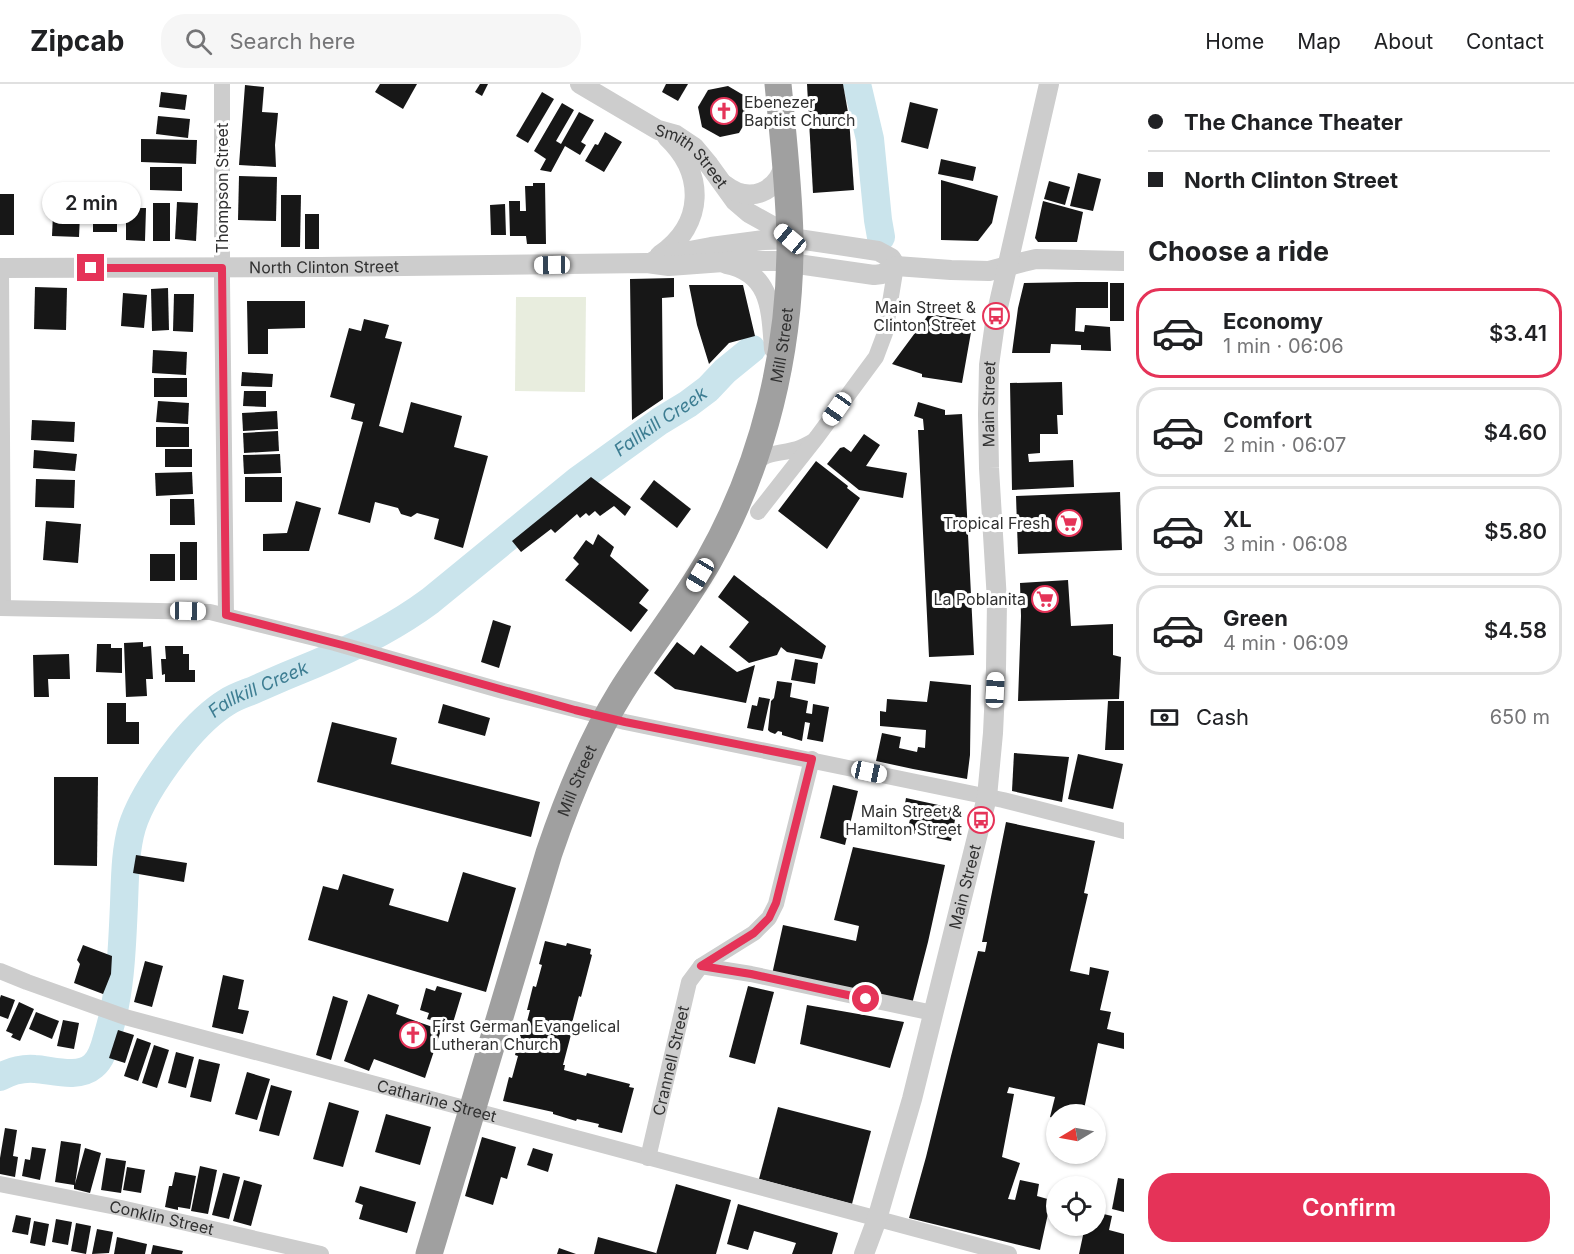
<!DOCTYPE html>
<html lang="en">
<head>
<meta charset="utf-8">
<style>
	:root { --surface:#fff; --page:#f6f6f6; --text:#202124; --muted:#757577; --line:#e0e0e0; --accent:#e53358 }
	body { margin:0; font-family:Inter,sans-serif; background:var(--page); color:var(--text); height:100vh; display:flex; flex-direction:column; font-size:22px; white-space:nowrap }
	* { box-sizing:border-box; margin:0 }
	p { font-size:20px; color:var(--muted) }
	.icon { flex:none; width:33px; height:33px; fill:none; stroke:currentColor; stroke-width:2; stroke-linecap:round; stroke-linejoin:round }
	.map { position:relative; flex:1; overflow:hidden }
	.sheet { display:flex; flex-direction:column; background:var(--surface); width:450px }
	.sheet>* { flex:none }
	.guide { display:grid; align-content:center; height:132px; padding:0 24px; background:var(--surface) }
	.needle { width:39px; rotate:260deg }
	.fabs { position:absolute; left:1046px; top:1020px; display:grid; gap:12px }
	.fabs a { display:grid; place-items:center; width:60px; height:60px; border-radius:50%; background:var(--surface); box-shadow:0 2px 4px #0004; font-size:30px }
	.end { position:absolute; width:27px; height:27px; margin:-14px; border:8px solid #e53358; background:#fff; box-shadow:0 0 0 3px #fff }
	.from { border-radius:50% }
	.bubble { position:absolute; height:42px; border-radius:21px; background:var(--surface); box-shadow:0 2px 4px #0004; font-size:20px; font-weight:600; line-height:42px; text-align:center }
	.car { position:absolute; width:18px; height:36px; margin:-18px -9px; border-radius:8px; box-shadow:0 0 4px 2px #0007; background:linear-gradient(#fff 24%,#345 0 40%,#fff 0 76%,#345 0 86%,#fff 0) }
	.guide b { display:flex; align-items:center; gap:21px; height:57px; font-size:22px }
	.guide b+b { border-top:2px solid var(--line) }
	.guide i { width:15px; height:15px; background:var(--text) }
	ul { padding:0; list-style:none }
	li { display:flex; align-items:center; gap:18px; height:90px; margin:0 12px 9px; padding:0 12px; border:3px solid var(--line); border-radius:24px }
	li div { flex:1 }
	li b { display:block; font-size:22px }
	li em { font-style:normal; font-weight:600 }
	li.selected { border-color:var(--accent) }
	li>.icon { width:54px; height:54px; stroke-width:1.5 }
	h2 { padding:0 24px; font-size:27px; line-height:72px }
	.pay { display:flex; align-items:center; gap:15px; height:66px; padding:0 24px; font-size:22px }
	.pay p { margin-inline-start:auto }
	.button { display:flex; gap:12px; margin-top:auto; padding:12px 24px }
	.button a { flex:1; height:69px; border-radius:24px; background:var(--accent); color:#fff; font-size:24px; font-weight:600; line-height:69px; text-align:center }
	header { display:flex; align-items:center; gap:36px; box-sizing:border-box; height:84px; padding:0 30px; background:var(--surface); border-bottom:2px solid var(--line) }
	header strong { font-size:28px }
	nav { display:flex; gap:33px; margin-inline-start:auto; font-size:21px }
	.search { width:420px; height:54px; background:var(--page); display:flex; align-items:center; gap:15px; box-sizing:border-box; padding:0 21px; border-radius:24px; color:var(--muted); font-size:22px }
	main { display:flex; flex:1; min-height:0 }
	.map>svg:first-child { display:block }
	.green { fill:#e8edde }
	.lines { fill:none; stroke-linecap:round; stroke-linejoin:round }
	.river { stroke:#cae4ec; stroke-width:28 }
	.building { fill:#171717 }
	.minor { stroke:#cdcdcd; stroke-width:16 }
	.tertiary { stroke:#cdcdcd; stroke-width:20 }
	.trunk { stroke:#a0a0a0; stroke-width:27 }
	.route { stroke:#e53358; stroke-width:8 }
	.labels { text-anchor:middle; stroke-width:6; stroke-linejoin:round; paint-order:stroke }
	.poi-label { font-size:16px; fill:#303030; stroke:#fff; text-anchor:end }
	.street-label { font-size:16px; fill:#303030; stroke:#fff }
	.water-label { font-size:18px; font-style:italic; fill:#3d7d92; stroke:#fff }
</style>
</head>
<body>
<header>
<strong>Zipcab</strong>
<div class="search"><svg class="icon" aria-label="search" viewBox="0 0 24 24"><circle cx="10" cy="10" r="6"/><path d="M15 15l6 6"/></svg>Search here</div>
<nav><a>Home</a><a>Map</a><a>About</a><a>Contact</a></nav>
</header>
<main>
<div class="map">
<svg width="1124" height="1170" viewBox="0 0 1124 1170">
	<rect width="100%" height="100%" fill="#fff"/>
	<path class="green" d="M516,213H586L585,308L515,307Z"/>
	<g class="lines">
		<g class="river">
			<path d="M857,0L870,55L878,136L881,153"/>
			<path id="s1" d="M0,993C11,987 23,984 35,985C52,986 78,995 93,982C102,975 105,961 108,950C121,907 122,864 124,820C125,794 125,767 132,743C141,714 162,685 181,661C194,645 209,629 227,618C236,612 247,609 256,605C276,596 295,588 315,580C355,563 395,543 430,517L578,396L660,337L688,320L708,305L725,287L752,265"/>
		</g>
	</g>
	<g class="building">
		<path d="M380,0H417L403,25L375,8Z"/>
		<path d="M480,0H488L482,12L475,8Z"/>
		<path d="M666,0H688L678,17L662,8Z"/>
		<path d="M807,0H843L849,34L854,106L813,109Z"/>
		<path d="M245,1L264,3L262,28L278,29L275,61L276,83L239,81Z"/>
		<path d="M728,2L745,12L749,32L739,49L720,53L702,43L698,23L708,6Z"/>
		<path d="M161,8L187,11L185,26L159,23Z"/>
		<path d="M542,8L554,15L528,59L516,52Z"/>
		<path d="M910,18L938,25L928,65L901,58Z"/>
		<path d="M562,19L574,26L556,57L561,60L579,28L594,36L581,58L586,61L580,71L565,62L551,88L540,86L546,75L534,67Z"/>
		<path d="M158,32L190,35L188,54L156,50Z"/>
		<path d="M605,48L622,58L604,88L585,77L595,60L598,61Z"/>
		<path d="M141,55L197,56L196,80L141,78Z"/>
		<path d="M941,75L976,83L973,97L938,90Z"/>
		<path d="M150,83H182V107L150,106Z"/>
		<path d="M1078,89L1101,95L1093,127L1070,122Z"/>
		<path d="M239,92L277,93L276,137L238,136Z"/>
		<path d="M941,96L998,112L992,139L978,157L941,156Z"/>
		<path d="M1049,97L1070,103L1065,121L1044,115Z"/>
		<path d="M533,99H545L546,160H527L526,152H510L509,117H520V127H526L525,102H533Z"/>
		<path d="M54,108L81,109L79,153L52,152Z"/>
		<rect x="93" y="108" width="24" height="40"/>
		<rect x="0" y="110" width="14" height="41"/>
		<path d="M281,111H301L300,163H281Z"/>
		<path d="M1043,117L1083,128L1077,158H1038L1035,154Z"/>
		<path d="M177,118L198,119L196,157L175,155Z"/>
		<rect x="153" y="119" width="17" height="38"/>
		<path d="M505,120L506,151H491L490,121Z"/>
		<path d="M126,124H146L145,157L126,156Z"/>
		<rect x="305" y="130" width="14" height="35"/>
		<path d="M674,194V213L662,214L663,315L632,336L630,195Z"/>
		<path d="M1077,198H1108V224H1076L1075,247L1084,248L1085,241L1110,243L1111,267L1081,266V261L1051,260L1050,269H1012L1018,224L1024,199Z"/>
		<rect x="1110" y="199" width="14" height="38"/>
		<path d="M689,201H743L755,252L729,259L709,280L697,241Z"/>
		<path d="M35,203L67,204L66,246L34,245Z"/>
		<path d="M168,204L169,246L152,247L151,205Z"/>
		<path d="M123,209L147,211L144,244L121,242Z"/>
		<path d="M174,210H194L193,248L173,247Z"/>
		<path d="M247,217H305V244L268,245V270H248Z"/>
		<path d="M929,230L973,237L962,299L922,293V290L892,280Z"/>
		<path d="M364,235L389,241L385,254L402,258L379,342L403,349L411,318L462,332L454,363L488,372L463,464L434,455L439,435L417,429L411,433L401,430L398,424L375,418L370,439L338,430L363,338L351,335L355,320L330,313L349,244L361,247Z"/>
		<path d="M153,266L187,268L186,291L152,289Z"/>
		<path d="M242,288L273,290L272,303L241,302Z"/>
		<rect x="154" y="294" width="33" height="19"/>
		<path d="M1062,298L1063,331H1057L1058,350H1040V369L1028,370L1029,378L1073,376L1074,403L1012,406L1010,299Z"/>
		<path d="M244,307H266V323L243,322Z"/>
		<path d="M158,317L189,319L188,340L156,338Z"/>
		<path d="M918,318L945,326V331L962,330L974,571L929,573L918,346H924L923,335L914,332Z"/>
		<path d="M277,327L278,345L243,347L242,329Z"/>
		<path d="M32,336L75,338L74,358L31,356Z"/>
		<rect x="156" y="343" width="33" height="20"/>
		<path d="M278,347L279,367L244,369L243,349Z"/>
		<path d="M864,350L880,361L866,382L907,389L903,414L859,406L827,380L840,364L844,363L851,368Z"/>
		<rect x="165" y="365" width="27" height="18"/>
		<path d="M34,366L77,370L75,387L33,384Z"/>
		<path d="M280,370L281,389L244,390L243,371Z"/>
		<path d="M816,377L848,402L847,404L860,414L827,465L778,427Z"/>
		<path d="M192,388L193,410L156,412L155,389Z"/>
		<rect x="245" y="393" width="37" height="25"/>
		<path d="M591,393L631,423L625,432L614,422L600,432L595,427L589,432L586,429L580,434L577,430L555,449L551,445L521,468L512,457Z"/>
		<path d="M36,395L75,396L74,424L35,423Z"/>
		<path d="M654,396L691,425L677,444L640,415Z"/>
		<path d="M1120,408L1122,466L1018,470L1016,412Z"/>
		<path d="M170,415H194L195,441H170Z"/>
		<path d="M296,417L321,424L309,467H263V450L287,449Z"/>
		<path d="M46,437L81,440L78,479L43,476Z"/>
		<path d="M598,450L614,463L610,472L649,506L639,519L648,526L631,548L565,496L579,480L573,474L586,456L593,461Z"/>
		<rect x="180" y="458" width="17" height="38"/>
		<rect x="150" y="470" width="25" height="27"/>
		<path d="M734,491L826,562L822,575L787,568L781,563L777,571L749,579L729,563L749,538L718,513Z"/>
		<path d="M1068,496L1071,542L1113,540V571L1121,573L1119,615L1018,617L1021,532L1020,499Z"/>
		<path d="M493,536L511,542L499,584L481,578Z"/>
		<path d="M143,558V563L151,562L153,595H146L147,612L126,613L124,559Z"/>
		<path d="M677,558L694,571L701,561L737,588L755,581L746,619L675,605L654,589Z"/>
		<path d="M97,560H111V564H122V589L96,588Z"/>
		<path d="M165,562H183V570H189V586H195V598H165V590L162,591L161,575H166Z"/>
		<path d="M69,570L70,595H48L49,613H34L33,571Z"/>
		<path d="M795,575L818,579L815,600L791,596Z"/>
		<path d="M777,597L792,599L790,613L808,617L806,629L812,630L813,620L829,623L823,658L807,655L810,639L805,638L802,657L782,651V648L778,647L775,650L770,648L768,646L771,617L774,614Z"/>
		<path d="M930,597L971,601L970,671L967,695L913,685L876,677L882,649L901,653L899,664L917,668L918,663L925,664L926,646L880,642V627L886,628L887,615L927,618Z"/>
		<path d="M759,613L770,615L763,647L747,644L752,621L757,622Z"/>
		<path d="M1108,617H1124V666H1105Z"/>
		<path d="M107,619H126V638H139V660H107Z"/>
		<path d="M443,620L490,634L485,652L438,639Z"/>
		<path d="M332,638L397,654L391,680L540,718L531,753L317,698Z"/>
		<path d="M1014,669L1069,673L1062,718L1012,707Z"/>
		<path d="M1078,670L1123,680L1113,725L1068,715Z"/>
		<path d="M54,693H98L97,782L54,781Z"/>
		<path d="M833,701L858,707L845,761L820,754Z"/>
		<path d="M906,714L957,725L951,757L907,748L912,727L904,725Z"/>
		<path d="M1006,738L1095,757L1084,809L1088,810L1070,887L1089,891L1090,883L1109,887L1100,926L1111,928L1107,945L1124,949V965L1098,959L1083,1030H1056V1035L1050,1033L1055,1013L1009,1003L1007,1009L1014,1010L1002,1073L1020,1079L1008,1115L1015,1116L1020,1096L1039,1100L1037,1112L1051,1116L1040,1166L909,1134L926,1073L951,972L978,867L985,868L987,858H982Z"/>
		<path d="M853,763L945,781L928,858L911,924L771,895L783,841L856,857L859,842L834,836Z"/>
		<path d="M136,771L187,779L184,798L133,789Z"/>
		<path d="M463,788L516,804L486,908L308,856L323,802L338,806L343,790L394,805L389,821L448,838Z"/>
		<path d="M545,857L566,862L567,859L591,865L590,870L592,871L581,913L579,912L571,943H573L563,981H565L564,986L586,992L587,989L630,1000L629,1003L634,1004L622,1049L598,1043L599,1040L577,1035L576,1037L553,1030V1028L503,1017L509,993L512,994L518,972L515,971L521,948L524,949L530,926H527L533,902L536,903L542,881L539,880Z"/>
		<path d="M83,861L112,872L111,890L103,910L74,899L80,880L77,876Z"/>
		<path d="M145,877L163,882L152,923L134,918Z"/>
		<path d="M223,891L244,896L238,925L249,927L243,950L212,943Z"/>
		<path d="M437,902L462,909L452,942L427,935L429,929L420,926L426,904L435,907Z"/>
		<path d="M748,902L774,908L755,980L729,973Z"/>
		<path d="M368,910L399,921L396,930L441,946L425,994L374,975L369,987L344,977Z"/>
		<path d="M1,911L15,916L8,935L0,932V914Z"/>
		<path d="M333,912L348,917L331,976L316,971Z"/>
		<path d="M19,918L34,925L20,957L11,953L13,950L6,947Z"/>
		<path d="M807,921L904,938L890,984L800,960Z"/>
		<path d="M36,928L59,937L52,955L29,945Z"/>
		<path d="M63,936L79,939L74,965L57,962Z"/>
		<path d="M118,946L134,951L125,979L109,974Z"/>
		<path d="M137,954L151,959L138,997L124,992Z"/>
		<path d="M154,961L169,966L157,1004L142,999Z"/>
		<path d="M176,968L194,973L186,1004L168,999Z"/>
		<path d="M199,975L220,980L211,1018L190,1013Z"/>
		<path d="M247,988L270,995L257,1036L235,1030Z"/>
		<path d="M271,1001L292,1007L279,1052L259,1047Z"/>
		<path d="M329,1018L359,1027L343,1083L313,1075Z"/>
		<path d="M778,1023L871,1047L852,1120L759,1095Z"/>
		<path d="M386,1030L431,1043L420,1081L375,1068Z"/>
		<path d="M5,1044L17,1046L13,1072L18,1073L15,1093L0,1090V1074Z"/>
		<path d="M482,1053L516,1063L507,1095L501,1093L493,1121L465,1112Z"/>
		<path d="M61,1057L81,1060L75,1100L85,1064L101,1069L90,1109L74,1105V1101L55,1098Z"/>
		<path d="M32,1063L46,1065L40,1096L22,1092L25,1075L30,1076Z"/>
		<path d="M533,1064L553,1070L548,1088L527,1081Z"/>
		<path d="M106,1074L126,1077L121,1109L101,1106Z"/>
		<path d="M200,1082L217,1086L208,1130L191,1127Z"/>
		<path d="M127,1083L145,1086L141,1109L123,1106Z"/>
		<path d="M175,1088L196,1092L190,1125L178,1123V1126L165,1123L169,1102H172Z"/>
		<path d="M223,1089L240,1093L229,1135L212,1131Z"/>
		<path d="M1118,1094L1124,1095V1128L1112,1125Z"/>
		<path d="M244,1096L262,1101L251,1142L233,1137Z"/>
		<path d="M676,1100L731,1116L716,1170H656Z"/>
		<path d="M360,1102L416,1118L407,1149L359,1135L363,1121L355,1118Z"/>
		<path d="M738,1120L838,1149L832,1170H792L796,1159L754,1147L748,1166L727,1160Z"/>
		<path d="M1095,1128L1112,1132L1109,1146L1124,1150V1170H1079L1085,1142H1095Z"/>
		<path d="M16,1131L31,1134L28,1151L12,1148Z"/>
		<path d="M56,1135L72,1138L68,1161L52,1158Z"/>
		<path d="M34,1137L49,1140L45,1162L30,1159Z"/>
		<path d="M76,1139L91,1142L86,1170L71,1167Z"/>
		<path d="M97,1145L113,1148L109,1169L92,1170Z"/>
		<path d="M117,1153L147,1160L145,1170H114Z"/>
		<path d="M598,1153L656,1169V1170H594Z"/>
		<path d="M153,1161L183,1167L182,1170H151Z"/>
		<path d="M559,1164L576,1170H557Z"/>
	</g>
	<g class="lines">
		<g class="minor">
			<path d="M222,0V197L226,531"/>
			<path d="M1,184L3,524"/>
			<path d="M752,384C765,367 775,371 793,366C800,365 806,361 812,358"/>
			<path d="M758,428L817,353L876,273L885,249L896,182"/>
			<path d="M0,524L210,528L335,559L503,607L625,638L1003,716L1124,747"/>
			<path d="M701,882L751,890L933,929"/>
			<path id="s2" d="M0,887L27,898L125,933L1009,1170"/>
			<path id="s3" d="M648,1074L689,898L701,882L754,849L769,834L776,820L812,675"/>
			<path id="s4" d="M0,1100L121,1124L321,1170"/>
		</g>
		<g class="tertiary">
			<path id="s5" d="M580,0L658,46L676,51L694,63L709,81L735,117L749,129L776,144L790,155"/>
			<path d="M725,101C749,120 778,109 785,78"/>
			<path d="M660,171C705,140 705,89 667,53"/>
			<path d="M655,176L668,171L711,163L764,156L798,155L878,167L891,174L896,182"/>
			<path d="M726,180C772,189 771,227 774,265"/>
			<path id="s6" d="M0,184L320,183L647,179L669,182L737,177H777L874,191L882,190L896,182L951,186L989,187L1023,178L1036,175L1124,177"/>
			<path id="s7" d="M864,1170L877,1135L912,1015L987,713L993,649L996,585L997,517L989,384L988,330L989,281L996,232L1049,0"/>
		</g>
		<path class="trunk" id="s8" d="M429,1170L549,769C568,713 590,658 621,608C649,563 683,522 709,476C764,378 791,266 790,154C789,103 783,51 778,0"/>
	</g>
	<g class="lines">
		<path class="route" d="M91,184H222L226,531L350,563L575,626L625,638L812,675L776,819L769,834L754,849L701,882L751,890L866,915"/>
	</g>
	<defs>
		<symbol id="church-ring" viewBox="-11 -11 22 22"><circle r="9.5" fill="#fff" stroke="#e53358" stroke-width="1.5"/><path d="M-1.2-6h2.4v3.5h3.3v2.4h-3.3V6h-2.4V-.1h-3.3v-2.4h3.3Z" fill="#e53358"/></symbol>
		<symbol id="bus-ring" viewBox="-11 -11 22 22"><circle r="9.5" fill="#fff" stroke="#e53358" stroke-width="1.5"/><path d="M-5-6H5V4H4V6H2V4H-2V6H-4V4H-5ZM-3.5-4V0h7V-4ZM-3.5 1.2v1.5H-2V1.2ZM2 1.2v1.5H3.5V1.2Z" fill="#e53358"/></symbol>
		<symbol id="supermarket-ring" viewBox="-11 -11 22 22"><circle r="9.5" fill="#fff" stroke="#e53358" stroke-width="1.5"/><path d="M-6-5.5h2.5l.6 2H6L4.5 2H-2.5L-4.4-4H-6ZM-1.5 3.2a1.3 1.3 0 1 0 .1 0ZM3 3.2a1.3 1.3 0 1 0 .1 0Z" fill="#e53358"/></symbol>
	</defs>
	<g fill-rule="evenodd">
		<use href="#church-ring" x="709" y="12" width="30" height="30"/>
		<use href="#bus-ring" x="981" y="217" width="30" height="30"/>
		<use href="#supermarket-ring" x="1054" y="424" width="30" height="30"/>
		<use href="#supermarket-ring" x="1030" y="500" width="30" height="30"/>
		<use href="#bus-ring" x="966" y="721" width="30" height="30"/>
		<use href="#church-ring" x="398" y="936" width="30" height="30"/>
	</g>
	<g class="labels">
		<g class="poi-label">
			<text x="744" y="24" text-anchor="start">Ebenezer<tspan x="744" dy="18">Baptist Church</tspan></text>
			<text x="976" y="229">Main Street &amp;<tspan x="976" dy="18">Clinton Street</tspan></text>
			<text x="1050" y="445">Tropical Fresh</text>
			<text x="1026" y="521">La Poblanita</text>
			<text x="962" y="733">Main Street &amp;<tspan x="962" dy="18">Hamilton Street</tspan></text>
			<text x="432" y="948" text-anchor="start">First German Evangelical<tspan x="432" dy="18">Lutheran Church</tspan></text>
		</g>
		<g class="street-label">
			<text dy="6" stroke="none"><textPath href="#s5" startOffset="134">Smith Street</textPath></text>
			<text transform="translate(222 104) rotate(-90)" y="6">Thompson Street</text>
			<text dy="6" stroke="none"><textPath href="#s6" startOffset="324">North Clinton Street</textPath></text>
			<text dy="6" stroke="none"><textPath href="#s8" startOffset="982">Mill Street</textPath></text>
			<text dy="6" stroke="none"><textPath href="#s7" startOffset="867">Main Street</textPath></text>
			<text dy="6" stroke="none"><textPath href="#s8" startOffset="496">Mill Street</textPath></text>
			<text dy="6" stroke="none"><textPath href="#s7" startOffset="381">Main Street</textPath></text>
			<text dy="6" stroke="none"><textPath href="#s3" startOffset="100">Crannell Street</textPath></text>
			<text dy="6" stroke="none"><textPath href="#s2" startOffset="456">Catharine Street</textPath></text>
			<text dy="6" stroke="none"><textPath href="#s4" startOffset="165">Conklin Street</textPath></text>
		</g>
		<g class="water-label">
			<text dy="6" stroke="none"><textPath href="#s1" startOffset="1020">Fallkill Creek</textPath></text>
			<text dy="6" stroke="none"><textPath href="#s1" startOffset="534">Fallkill Creek</textPath></text>
		</g>
	</g>
</svg>
<div class="fabs">
<a><svg class="needle" viewBox="-14 -14 28 28"><path d="M0-13l5 13h-10z" fill="#e53935"/><path d="M0 13l5-13h-10z" fill="#757577"/></svg></a>
<a><svg class="icon" aria-label="locate" viewBox="0 0 24 24"><circle cx="12" cy="12" r="6"/><path d="M12 2v4M12 18v4M2 12h4M18 12h4"/></svg></a>
</div>
<i class="end from" style="left:866px;top:915px"></i>
<i class="end" style="left:91px;top:184px"></i>
<div class="bubble" style="left:42px;top:98px;width:99px">2 min</div>
<i class="car" style="left:790px;top:155px;rotate:310deg"></i>
<i class="car" style="left:552px;top:181px;rotate:269deg"></i>
<i class="car" style="left:837px;top:325px;rotate:215deg"></i>
<i class="car" style="left:700px;top:491px;rotate:211deg"></i>
<i class="car" style="left:188px;top:527px;rotate:91deg"></i>
<i class="car" style="left:995px;top:606px;rotate:3deg"></i>
<i class="car" style="left:869px;top:688px;rotate:102deg"></i>
</div>
<section class="sheet">
<div class="guide">
<b><i class="from"></i>The Chance Theater</b>
<b><i></i>North Clinton Street</b>
</div>
<h2>Choose a ride</h2>
<ul>
<li class="selected"><svg class="icon" aria-label="car" viewBox="0 0 24 24"><path d="M5 17H2v-5l4-1 3-4h7l3 4 3 1v5h-3M9 17h6M6 11h13"/><circle cx="7" cy="17" r="2"/><circle cx="17" cy="17" r="2"/></svg><div><b>Economy</b><p>1 min · 06:06</p></div><em>$3.41</em></li>
<li><svg class="icon" aria-label="car" viewBox="0 0 24 24"><path d="M5 17H2v-5l4-1 3-4h7l3 4 3 1v5h-3M9 17h6M6 11h13"/><circle cx="7" cy="17" r="2"/><circle cx="17" cy="17" r="2"/></svg><div><b>Comfort</b><p>2 min · 06:07</p></div><em>$4.60</em></li>
<li><svg class="icon" aria-label="car" viewBox="0 0 24 24"><path d="M5 17H2v-5l4-1 3-4h7l3 4 3 1v5h-3M9 17h6M6 11h13"/><circle cx="7" cy="17" r="2"/><circle cx="17" cy="17" r="2"/></svg><div><b>XL</b><p>3 min · 06:08</p></div><em>$5.80</em></li>
<li><svg class="icon" aria-label="car" viewBox="0 0 24 24"><path d="M5 17H2v-5l4-1 3-4h7l3 4 3 1v5h-3M9 17h6M6 11h13"/><circle cx="7" cy="17" r="2"/><circle cx="17" cy="17" r="2"/></svg><div><b>Green</b><p>4 min · 06:09</p></div><em>$4.58</em></li>
</ul>
<div class="pay"><svg class="icon" aria-label="cash" viewBox="0 0 24 24"><path d="M3 7h18v10H3z"/><circle cx="12" cy="12" r="2"/></svg>Cash<p>650 m</p></div>
<div class="button"><a>Confirm</a></div>
</section>
</main>
</body>
</html>
